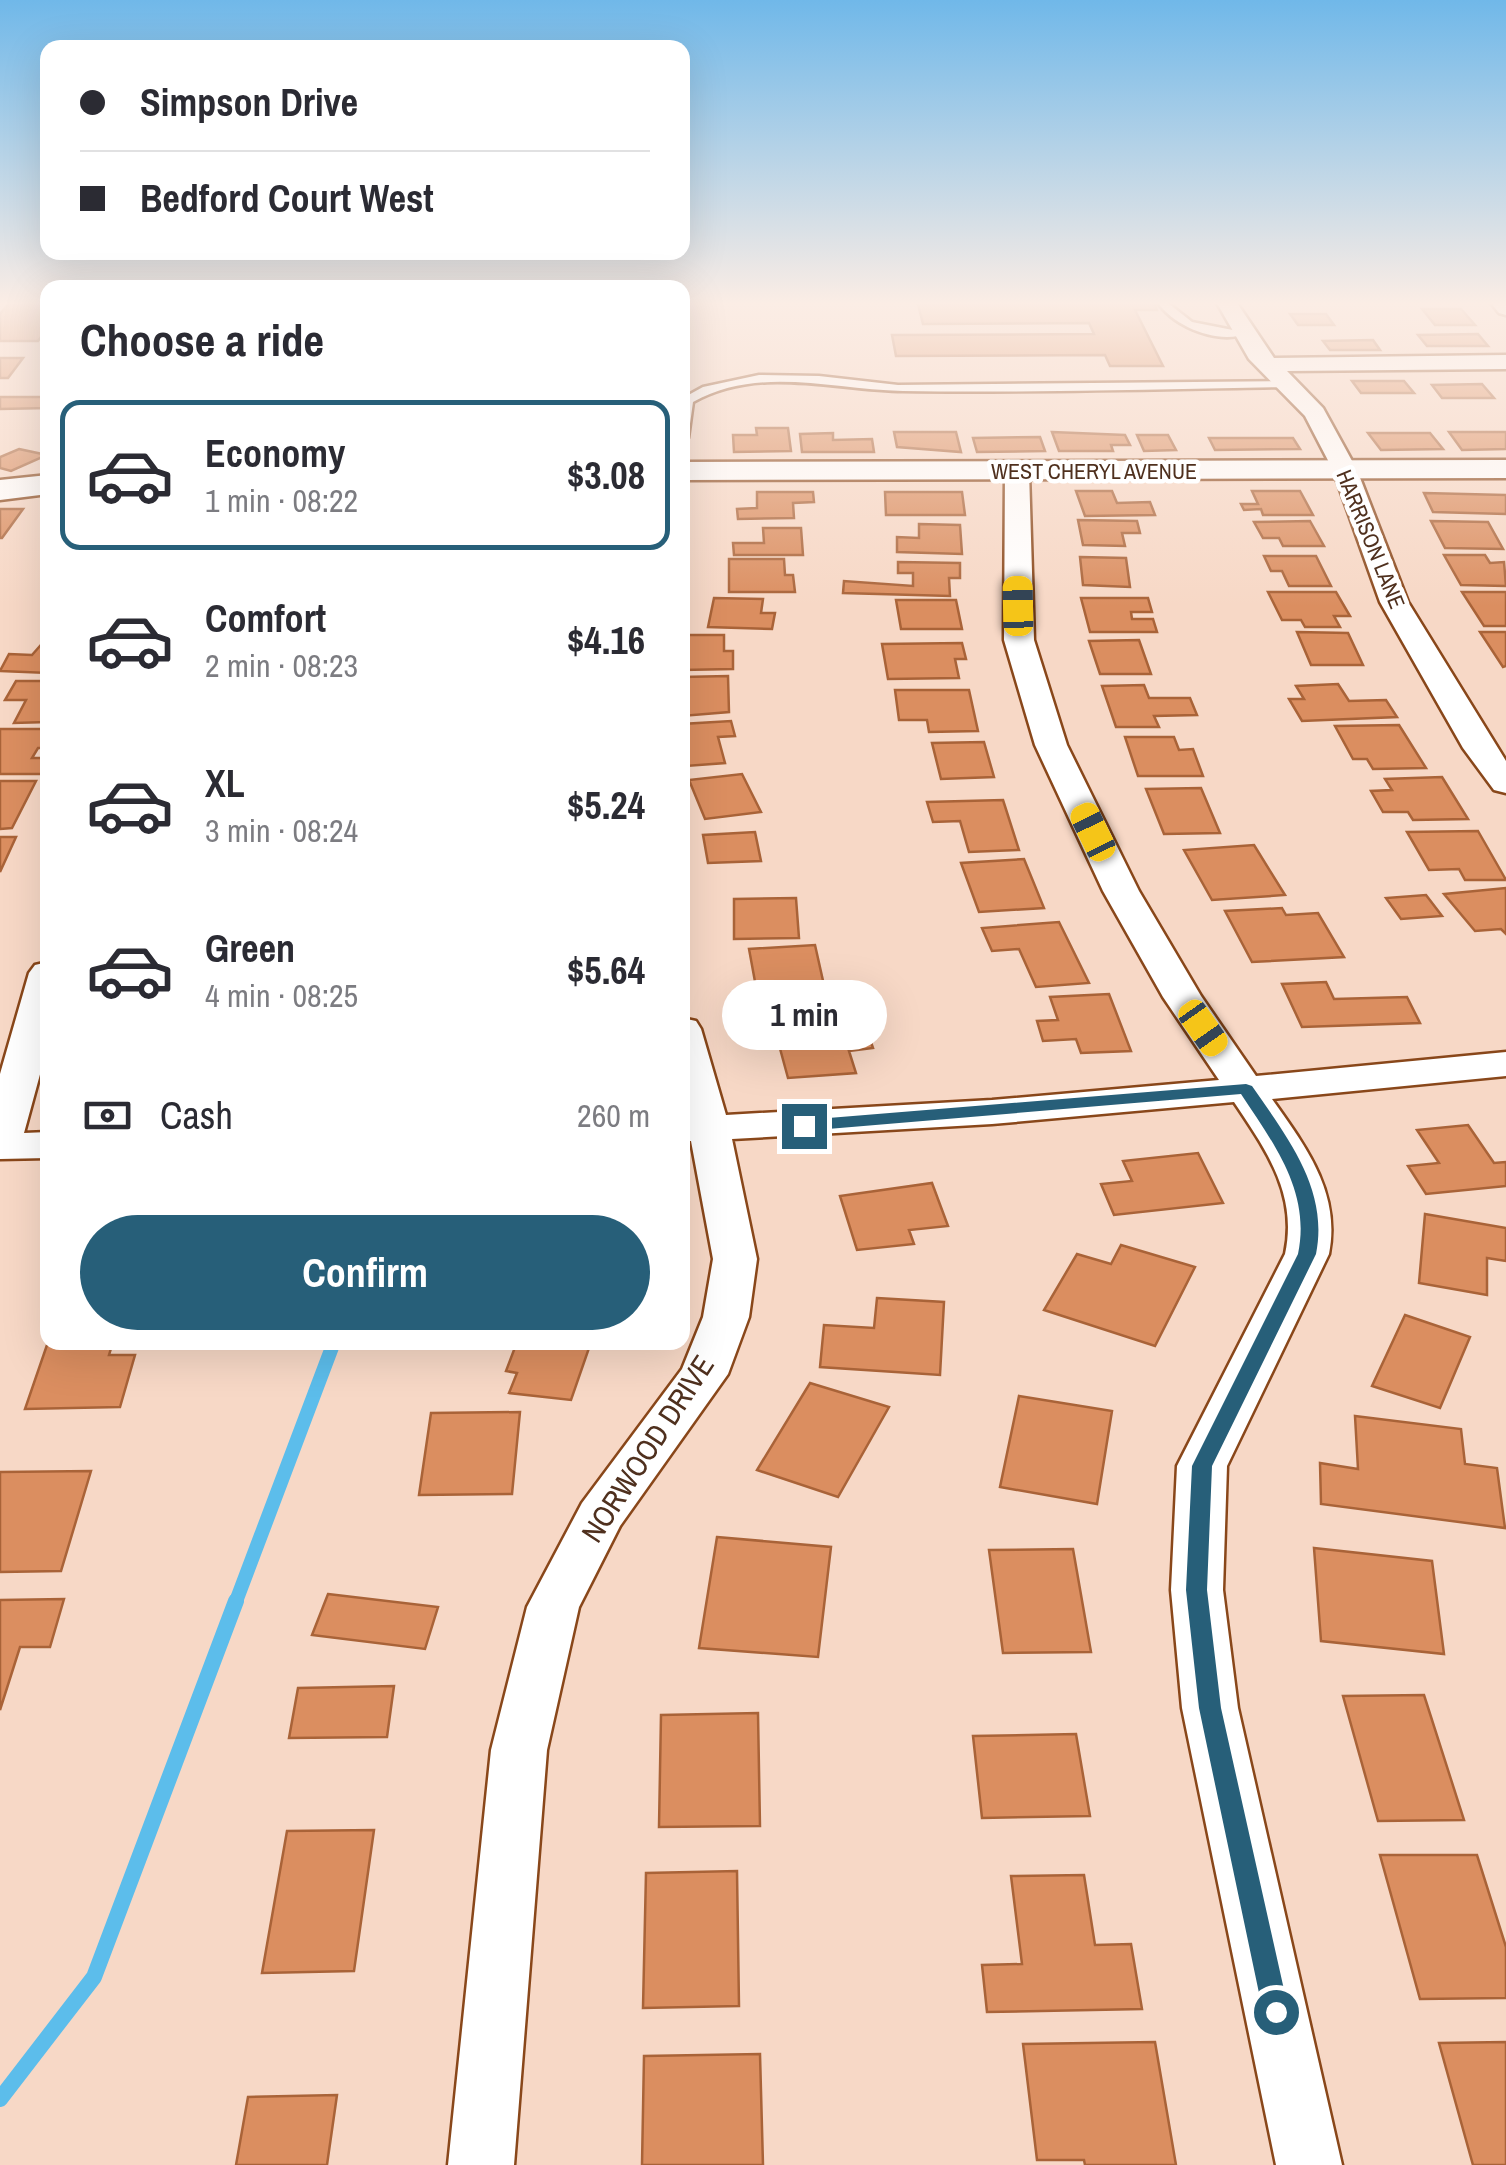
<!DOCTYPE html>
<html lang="en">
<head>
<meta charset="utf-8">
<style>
	:root { --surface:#fff; --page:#f7f7f7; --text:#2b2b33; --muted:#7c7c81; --line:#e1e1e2; --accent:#275f79 }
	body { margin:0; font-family:"Archivo Narrow",sans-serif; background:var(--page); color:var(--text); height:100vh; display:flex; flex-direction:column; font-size:38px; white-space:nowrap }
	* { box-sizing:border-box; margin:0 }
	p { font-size:32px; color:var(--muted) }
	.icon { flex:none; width:55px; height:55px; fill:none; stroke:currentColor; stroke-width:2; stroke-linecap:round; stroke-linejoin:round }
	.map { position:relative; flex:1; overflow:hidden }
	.side { position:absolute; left:40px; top:280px; width:650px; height:1070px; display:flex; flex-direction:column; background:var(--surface); border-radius:20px; box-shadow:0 10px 40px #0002 }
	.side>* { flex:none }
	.banner { position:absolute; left:40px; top:40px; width:650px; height:220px; border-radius:20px; box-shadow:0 10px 40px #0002; display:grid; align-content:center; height:220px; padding:0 40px; background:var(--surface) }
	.end { position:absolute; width:45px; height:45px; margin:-22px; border:12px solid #275f79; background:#fff; box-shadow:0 0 0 5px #fff }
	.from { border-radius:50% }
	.bubble { position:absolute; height:70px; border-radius:35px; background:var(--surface); box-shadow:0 10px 40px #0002; font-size:32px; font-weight:800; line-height:70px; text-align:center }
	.car { position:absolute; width:30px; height:60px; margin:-30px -15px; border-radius:12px; box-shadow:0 0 8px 2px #0007; background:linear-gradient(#f5c518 24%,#345 0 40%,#f5c518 0 76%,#345 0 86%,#f5c518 0) }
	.banner b { display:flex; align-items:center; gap:35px; height:95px; font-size:38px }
	.banner b+b { border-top:2px solid var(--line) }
	.banner i { width:25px; height:25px; background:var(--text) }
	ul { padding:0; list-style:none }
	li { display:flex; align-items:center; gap:30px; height:150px; margin:0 20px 15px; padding:0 20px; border:5px solid transparent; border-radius:20px }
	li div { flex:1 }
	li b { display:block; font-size:38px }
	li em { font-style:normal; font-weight:800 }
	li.on { border-color:var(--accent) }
	li>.icon { width:90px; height:90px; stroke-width:1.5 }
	h2 { padding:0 40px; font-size:45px; line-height:120px }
	.pay { display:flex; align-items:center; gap:25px; height:110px; padding:0 40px; font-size:38px }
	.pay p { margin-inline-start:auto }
	.action { display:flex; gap:20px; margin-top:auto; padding:20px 40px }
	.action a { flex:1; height:115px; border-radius:60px; background:var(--accent); color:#fff; font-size:40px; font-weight:800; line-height:115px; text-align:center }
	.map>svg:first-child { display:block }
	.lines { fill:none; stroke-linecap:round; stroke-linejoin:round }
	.stream-far1 { stroke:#5cbdeb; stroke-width:14 }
	.stream { stroke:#5cbdeb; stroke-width:16 }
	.building { fill:#db8e60; stroke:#a96338; stroke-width:2.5 }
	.service-casing { stroke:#89471a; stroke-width:5 }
	.minor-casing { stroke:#89471a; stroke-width:5 }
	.tertiary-casing { stroke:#89471a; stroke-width:5 }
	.service { fill:#fff; fill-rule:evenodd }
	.minor { fill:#fff; fill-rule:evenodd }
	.tertiary { fill:#fff; fill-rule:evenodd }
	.route { fill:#275f79 }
	.labels { text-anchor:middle; stroke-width:9; stroke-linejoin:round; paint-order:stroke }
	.far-street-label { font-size:22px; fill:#4f301e; stroke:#fff }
	.near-street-label { font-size:30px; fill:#4f301e; stroke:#fff }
</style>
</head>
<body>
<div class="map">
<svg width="1506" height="2165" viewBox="0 0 1506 2165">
	<rect width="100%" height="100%" fill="#f7d8c6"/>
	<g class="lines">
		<path class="stream-far1" d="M235,1604L334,1342"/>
		<path class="stream" d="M0,2099L94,1977L236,1601"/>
	</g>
	<g class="building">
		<path d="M9,303H48V328L38,341H0V314Z"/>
		<path d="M1154,303L1157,310H1135L1163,366H1110L1105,355L896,356L892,335L1094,334L1089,323L923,324L918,304Z"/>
		<path d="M1422,309H1461L1475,325H1435Z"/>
		<path d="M1290,314H1326L1334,325H1298Z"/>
		<path d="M1478,334L1488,346H1427L1418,335Z"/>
		<path d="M1373,340L1380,350H1330L1323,341Z"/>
		<path d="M0,358H23L8,378H0Z"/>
		<path d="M1352,381H1404L1414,393H1361Z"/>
		<path d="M1482,384L1494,398H1442L1432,385Z"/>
		<path d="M0,397H48V408L0,409Z"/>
		<path d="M756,428H788L791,451L734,452L733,435H757Z"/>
		<path d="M894,432H956L961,452L897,447Z"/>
		<path d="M1052,432L1125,435L1130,445H1111L1113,451H1059Z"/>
		<path d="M1449,432H1506V449L1462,450Z"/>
		<path d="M833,433V440L872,439L874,452H802L800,434Z"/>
		<path d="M1368,433H1430L1443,449L1381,450Z"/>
		<path d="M1137,435H1168L1176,450L1144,451Z"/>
		<path d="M1040,437L1045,451L977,452L973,438Z"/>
		<path d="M1209,438H1293L1300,449L1215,450Z"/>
		<path d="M19,449L47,455L11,471L0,468V457Z"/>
		<path d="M1076,491H1112L1117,503L1150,502L1155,515L1085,516Z"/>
		<path d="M1252,491H1300L1313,515H1263L1261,509L1244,510L1241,504H1258Z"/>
		<path d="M757,492H813L814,502L793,503L794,518L738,519L737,509L757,508Z"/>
		<path d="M885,492H962L965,515H886Z"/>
		<path d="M1424,493L1506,495V514L1433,512Z"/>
		<path d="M0,509H23L2,538H0Z"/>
		<path d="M1078,520L1137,521L1140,533H1122L1125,546L1083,545Z"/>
		<path d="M1310,521L1324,546H1283L1279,538H1263L1254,522Z"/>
		<path d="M1431,521L1488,522L1503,549L1445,548Z"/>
		<path d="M919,524L960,525L962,554L897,552V537L919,538Z"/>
		<path d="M763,528H801L803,555H734L733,543H764Z"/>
		<path d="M1444,555H1485L1490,563L1504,562L1506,586L1461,585Z"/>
		<path d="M1264,556H1316L1331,586H1289L1282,571H1271Z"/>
		<path d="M1080,557L1126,558L1130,587L1083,585Z"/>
		<path d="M729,559H784L785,575H793L795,592H729Z"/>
		<path d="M898,562L960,563V578H949L950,596L843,593L844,581L913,586V573H898Z"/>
		<path d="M1268,592H1336L1350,616H1334L1340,627H1305L1301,620H1282Z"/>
		<path d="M1462,592H1506V626H1484Z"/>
		<path d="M714,598L763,599L761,613H775L772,629L708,627Z"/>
		<path d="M1081,598H1148L1152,612H1131L1132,619H1153L1157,632H1090Z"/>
		<path d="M896,600H956L962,629H901Z"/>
		<path d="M1297,632L1348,633L1363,665H1311Z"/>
		<path d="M1480,632H1506V666L1503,667Z"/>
		<path d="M682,635H724V651H733V669L682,670Z"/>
		<path d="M46,639L48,673L0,671L9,654L32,655Z"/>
		<path d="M1139,640L1151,674H1100L1089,641Z"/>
		<path d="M962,643L966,659H955L959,678L888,679L882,644Z"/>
		<path d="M728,676L729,712L682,716V677Z"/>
		<path d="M16,681H48V722L14,723L26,700H5Z"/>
		<path d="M1338,684L1349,701L1386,700L1397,717L1302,721L1289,699H1304L1296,686Z"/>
		<path d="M1144,685L1149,698H1190L1197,715L1154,716L1159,727H1116L1102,686Z"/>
		<path d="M895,690H969L978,731L929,732L927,720H899Z"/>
		<path d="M731,721L735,736L718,737L725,763L686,766L682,724Z"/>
		<path d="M1399,725L1426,768L1373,769L1367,759H1353L1335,726Z"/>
		<path d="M0,729H48V748H38L32,758H48L45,774H0Z"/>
		<path d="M1125,737H1174L1179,750L1193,749L1203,776H1138Z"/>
		<path d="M984,742L994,777L941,779L932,743Z"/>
		<path d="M742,774L761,812L705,819L689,780Z"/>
		<path d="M1442,777L1468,819L1413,820L1408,812H1383L1371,791L1392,790L1385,779Z"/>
		<path d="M0,781H36L12,828L0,829Z"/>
		<path d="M1201,788L1220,833L1164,834L1146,789Z"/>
		<path d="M1003,800L1019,850L969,852L960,821L933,822L927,802Z"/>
		<path d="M1478,831L1506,880H1465L1459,869L1429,870L1407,832Z"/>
		<path d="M755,832L761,861L708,863L703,835Z"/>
		<path d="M0,837H16L0,872Z"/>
		<path d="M1254,845L1285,895L1212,900L1184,850Z"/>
		<path d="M1024,859L1044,908L979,912L961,863Z"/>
		<path d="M1506,888V934L1501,929L1475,931L1444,894Z"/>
		<path d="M1426,895L1442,916L1401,919L1386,898Z"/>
		<path d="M796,898L799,938L734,939V899Z"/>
		<path d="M1282,908L1286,915L1318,913L1344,957L1252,962L1225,911Z"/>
		<path d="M1059,922L1089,983L1036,987L1019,949L992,951L982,928Z"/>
		<path d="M815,945L826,994L758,998L749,949Z"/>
		<path d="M1326,982L1334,999L1407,997L1420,1023L1302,1027L1282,984Z"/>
		<path d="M1109,994L1131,1051L1081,1053L1076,1039L1043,1041L1037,1021L1058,1020L1050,997Z"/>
		<path d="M827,1004L832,1018L862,1016L873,1048L849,1051L856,1073L788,1078L769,1008Z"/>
		<path d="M1468,1125L1494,1163L1506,1162V1186L1426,1194L1408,1166L1439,1163L1417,1130Z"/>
		<path d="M1198,1153L1223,1203L1114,1215L1101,1184L1132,1181L1123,1161Z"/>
		<path d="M932,1183L948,1226L909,1230L914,1244L857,1250L840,1196Z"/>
		<path d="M1425,1214L1506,1228V1261L1487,1258V1295L1419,1283Z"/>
		<path d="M1121,1245L1195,1267L1155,1346L1044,1310L1077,1254L1111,1264Z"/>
		<path d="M877,1298L944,1302L940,1375L820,1367L824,1325L874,1328Z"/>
		<path d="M1405,1315L1470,1337L1440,1408L1372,1386Z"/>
		<path d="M48,1342H113L109,1355H135L120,1407L25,1409Z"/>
		<path d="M517,1342H584L582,1347L589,1348L571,1400L509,1393L517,1373L506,1371Z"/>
		<path d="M810,1383L889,1407L838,1497L757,1470Z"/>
		<path d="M1019,1396L1112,1411L1097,1504L1000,1487Z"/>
		<path d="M520,1412L512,1494L419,1495L431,1413Z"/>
		<path d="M1355,1416L1461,1429L1465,1464L1497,1468L1505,1528L1321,1504L1320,1463L1358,1469Z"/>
		<path d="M91,1471L61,1571L0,1572V1472Z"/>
		<path d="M717,1537L831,1547L818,1657L699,1648Z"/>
		<path d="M1314,1548L1432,1561L1444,1654L1321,1641Z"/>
		<path d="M1073,1549L1091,1652L1003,1653L989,1550Z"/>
		<path d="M328,1594L438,1607L425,1649L312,1635Z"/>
		<path d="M64,1599L50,1647H20L0,1710V1600Z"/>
		<path d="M394,1686L387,1737L289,1738L298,1688Z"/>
		<path d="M1424,1695L1464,1820L1378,1821L1343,1696Z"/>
		<path d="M758,1713L760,1826L659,1827L661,1715Z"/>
		<path d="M1076,1734L1090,1816L982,1818L973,1736Z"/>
		<path d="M374,1830L354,1971L262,1973L287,1831Z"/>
		<path d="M1380,1855H1477L1506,1947V1998L1420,1999Z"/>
		<path d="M737,1871L739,2006L643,2008L646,1873Z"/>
		<path d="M1084,1875L1095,1945L1131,1944L1142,2009L987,2012L982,1965L1022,1964L1011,1876Z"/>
		<path d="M1155,2042L1176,2165H1085L1084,2160H1037L1023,2044Z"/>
		<path d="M1506,2042V2165H1473L1439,2043Z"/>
		<path d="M760,2054L763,2165H642L644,2056Z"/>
		<path d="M337,2095L327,2165H236L248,2097Z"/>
	</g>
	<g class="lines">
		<defs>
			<g id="service">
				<path d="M1158,303H1168L1192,322L1248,333C1220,345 1176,328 1158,303Z"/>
				<path d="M759,375L819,376L898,385L1287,381L1293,384L1287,387C1159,389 1031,393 903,391C832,390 760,365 693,402L688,438L682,441L683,398L703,387Z"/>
			</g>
			<g id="minor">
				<path d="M1217,303H1237L1274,358L1506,355V369L1287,371L1323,408L1357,470L1408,602L1506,761V793L1494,790L1463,748L1380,602L1333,470L1305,416L1249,359Z"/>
				<path d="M1491,303H1506V315L1499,313Z"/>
				<path d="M1017,464L1029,471L1034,640L1067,745L1139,891L1201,996L1256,1076L1506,1052V1076L1272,1099C1306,1147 1341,1193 1329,1254L1227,1466L1223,1590L1238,1708L1342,2165H1276L1182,1708L1171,1590L1177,1466L1285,1254C1298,1194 1266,1150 1234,1102L992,1124L732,1139L757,1259L749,1317L728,1374L620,1526L579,1607L547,1750L514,2165H448L491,1750L527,1607L582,1503L682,1369L703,1317L713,1259L691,1141H682V1018L696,1021L701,1029L726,1115L992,1100L1219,1080L1163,997L1103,891L1035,745L1004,640L1005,471Z"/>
				<path d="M48,962V1045L24,1133L48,1132V1158L0,1159V1074L29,973L35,965Z"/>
			</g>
			<g id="tertiary">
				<path d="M1506,460V478L682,480V462Z"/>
				<path d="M48,475V494L0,500V480Z"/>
			</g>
		</defs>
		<use href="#service" class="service-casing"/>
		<use href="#minor" class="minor-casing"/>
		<use href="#tertiary" class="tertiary-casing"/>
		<use href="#service" class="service"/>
		<use href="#minor" class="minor"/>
		<use href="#tertiary" class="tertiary"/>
	</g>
	<linearGradient id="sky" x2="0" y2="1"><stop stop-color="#70b8e9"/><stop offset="0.5" stop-color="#fbede5"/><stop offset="1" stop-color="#fbede5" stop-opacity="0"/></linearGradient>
	<rect width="1506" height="606" fill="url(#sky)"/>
	<path class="route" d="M1246,1084L1252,1086C1287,1137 1329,1189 1316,1254L1212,1466L1207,1590L1221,1708L1289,2012L1285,2021L1276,2024L1267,2021L1263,2012L1199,1708L1186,1590L1192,1466L1298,1254C1311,1192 1274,1144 1241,1094L804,1131L795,1126L804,1120Z"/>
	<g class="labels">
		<g class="far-street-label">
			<text x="1094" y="479">WEST CHERYL AVENUE</text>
			<text transform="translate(1371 539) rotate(68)" y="8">HARRISON LANE</text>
		</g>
		<g class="near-street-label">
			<text transform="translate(648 1449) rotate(-57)" y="10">NORWOOD DRIVE</text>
		</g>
	</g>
</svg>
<i class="end from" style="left:1276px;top:2012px"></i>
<i class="end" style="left:804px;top:1126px"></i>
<div class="bubble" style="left:722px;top:980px;width:165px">1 min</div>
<i class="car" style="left:1018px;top:606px;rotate:359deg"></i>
<i class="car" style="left:1093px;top:832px;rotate:334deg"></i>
<i class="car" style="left:1203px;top:1028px;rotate:145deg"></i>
<div class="banner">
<b><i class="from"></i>Simpson Drive</b>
<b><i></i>Bedford Court West</b>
</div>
<section class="side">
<h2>Choose a ride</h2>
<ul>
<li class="on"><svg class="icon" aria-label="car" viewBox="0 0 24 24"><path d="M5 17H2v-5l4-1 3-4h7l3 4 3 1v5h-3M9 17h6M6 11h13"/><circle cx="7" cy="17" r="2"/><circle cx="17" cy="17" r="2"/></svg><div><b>Economy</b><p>1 min · 08:22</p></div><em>$3.08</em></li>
<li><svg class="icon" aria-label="car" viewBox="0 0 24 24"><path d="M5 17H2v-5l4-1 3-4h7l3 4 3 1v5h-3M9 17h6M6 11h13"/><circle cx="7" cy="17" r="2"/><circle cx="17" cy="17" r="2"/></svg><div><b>Comfort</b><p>2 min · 08:23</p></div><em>$4.16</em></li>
<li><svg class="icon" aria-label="car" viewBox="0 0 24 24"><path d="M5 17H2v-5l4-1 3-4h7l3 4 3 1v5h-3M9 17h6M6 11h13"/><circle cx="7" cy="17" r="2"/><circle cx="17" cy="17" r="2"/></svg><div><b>XL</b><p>3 min · 08:24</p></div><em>$5.24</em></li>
<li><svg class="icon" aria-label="car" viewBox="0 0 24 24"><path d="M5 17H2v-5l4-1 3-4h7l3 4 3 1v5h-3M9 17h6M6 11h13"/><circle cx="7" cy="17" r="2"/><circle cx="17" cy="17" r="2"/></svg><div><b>Green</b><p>4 min · 08:25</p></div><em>$5.64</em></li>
</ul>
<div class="pay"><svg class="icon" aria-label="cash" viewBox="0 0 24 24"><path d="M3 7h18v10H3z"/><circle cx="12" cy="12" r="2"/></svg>Cash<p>260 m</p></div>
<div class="action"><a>Confirm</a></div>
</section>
</div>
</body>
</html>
